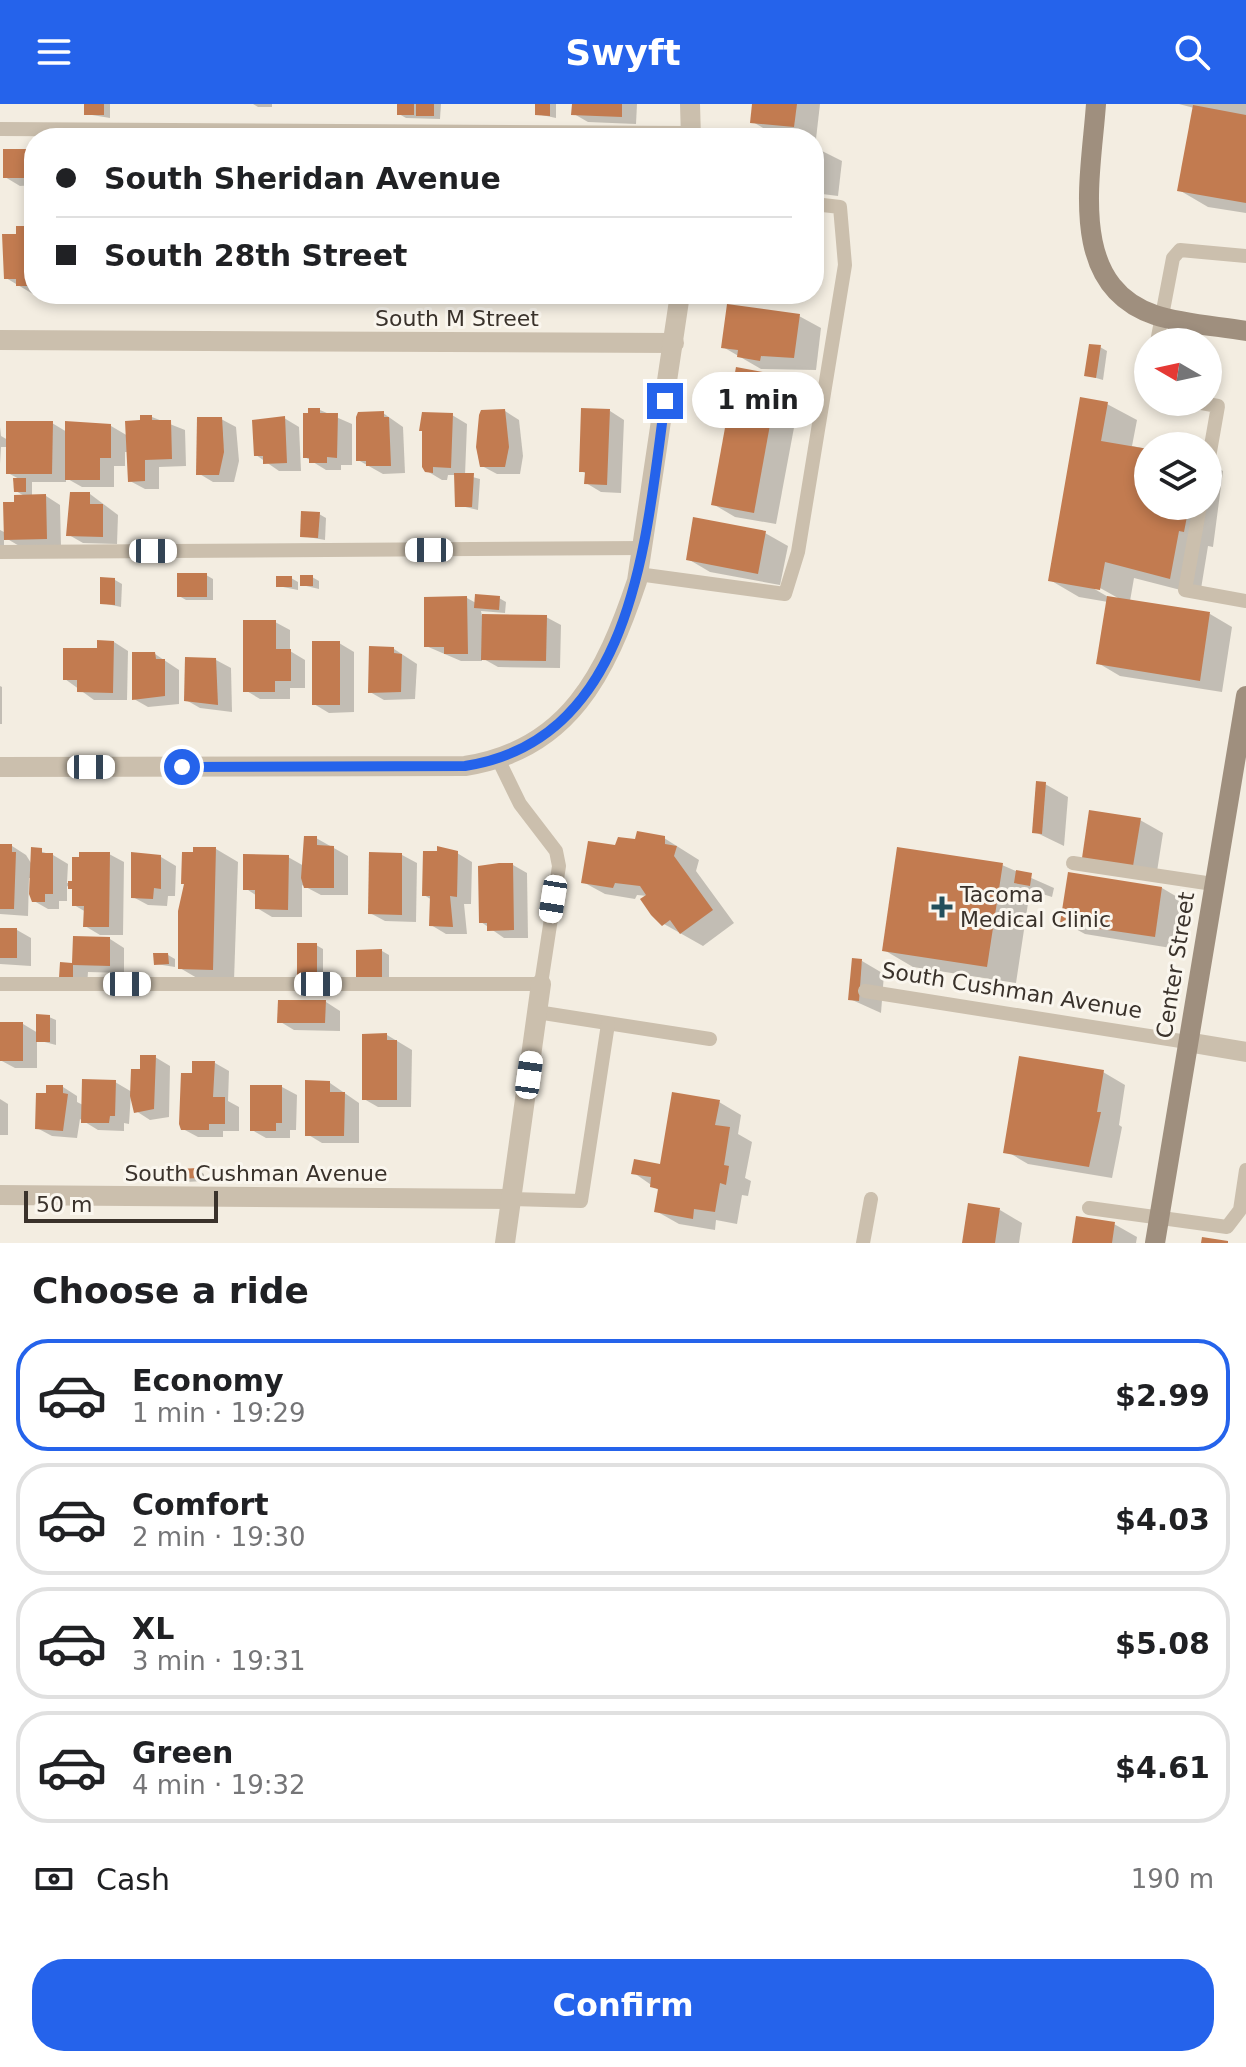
<!DOCTYPE html>
<html lang="en">
<head>
<meta charset="utf-8">
<style>
	:root { --surface:#fff; --page:#f6f6f6; --text:#202124; --muted:#757577; --line:#e0e0e0; --accent:#2563eb }
	body { margin:0; font-family:"DejaVu Sans",sans-serif; background:var(--page); color:var(--text); height:100vh; display:flex; flex-direction:column; font-size:30px; white-space:nowrap }
	* { box-sizing:border-box; margin:0 }
	p { font-size:26px; color:var(--muted) }
	.icon { flex:none; width:44px; height:44px; fill:none; stroke:currentColor; stroke-width:2; stroke-linecap:round; stroke-linejoin:round }
	.map { position:relative; height:1139px; overflow:hidden }
	.sheet { display:flex; flex-direction:column; background:var(--surface); flex:1 }
	.sheet>* { flex:none }
	.guide { position:absolute; left:24px; top:24px; width:800px; height:176px; border-radius:32px; box-shadow:0 4px 12px #0003; display:grid; align-content:center; height:176px; padding:0 32px; background:var(--surface) }
	.needle { width:52px; rotate:279deg }
	.tools { position:absolute; left:1134px; top:224px; display:grid; gap:16px }
	.tools a { display:grid; place-items:center; width:88px; height:88px; border-radius:50%; background:var(--surface); box-shadow:0 4px 12px #0003; font-size:40px }
	.scale { position:absolute; left:24px; bottom:20px; width:194px; box-sizing:border-box; padding-left:8px; border:4px solid #3a322b; border-top:0; font-size:22px; line-height:28px; white-space:nowrap; color:#3a322b; -webkit-text-stroke:6px #faf6ee; paint-order:stroke }
	.end { position:absolute; width:36px; height:36px; margin:-18px; border:10px solid #2563eb; background:#fff; box-shadow:0 0 0 4px #fff }
	.from { border-radius:50% }
	.bubble { position:absolute; height:56px; border-radius:28px; background:var(--surface); box-shadow:0 4px 12px #0003; font-size:26px; font-weight:700; line-height:56px; text-align:center }
	.car { position:absolute; width:24px; height:48px; margin:-24px -12px; border-radius:10px; box-shadow:0 0 6px 2px #0007; background:linear-gradient(#fff 24%,#345 0 40%,#fff 0 76%,#345 0 86%,#fff 0) }
	.guide b { display:flex; align-items:center; gap:28px; height:76px; font-size:30px }
	.guide b+b { border-top:2px solid var(--line) }
	.guide i { width:20px; height:20px; background:var(--text) }
	ul { padding:0; list-style:none }
	li { display:flex; align-items:center; gap:24px; height:112px; margin:0 16px 12px; padding:0 16px; border:4px solid var(--line); border-radius:32px }
	li div { flex:1 }
	li b { display:block; font-size:30px }
	li em { font-style:normal; font-weight:700 }
	li.active { border-color:var(--accent) }
	li>.icon { width:72px; height:72px; stroke-width:1.5 }
	h2 { padding:0 32px; font-size:36px; line-height:96px }
	.pay { display:flex; align-items:center; gap:20px; height:88px; padding:0 32px; font-size:30px }
	.pay p { margin-inline-start:auto }
	.button { display:flex; gap:16px; margin-top:auto; padding:16px 32px }
	.button a { flex:1; height:92px; border-radius:32px; background:var(--accent); color:#fff; font-size:32px; font-weight:700; line-height:92px; text-align:center }
	header { display:flex; justify-content:space-between; align-items:center; height:104px; padding:0 32px; background:var(--accent); color:#fff; font-size:36px; font-weight:700 }
	.map>svg:first-child { display:block }
	.shadow { fill:#0003; fill-rule:evenodd }
	.building { fill:#c27b50 }
	.lines { fill:none; stroke-linecap:round; stroke-linejoin:round }
	.lane { stroke:#cbbfad; stroke-width:14 }
	.street { stroke:#cbbfad; stroke-width:20 }
	.secondary { stroke:#9f8f7e; stroke-width:20 }
	.route { stroke:#2563eb; stroke-width:10 }
	.poi-dot { fill:#224f5b; stroke:#faf6ee; stroke-width:3 }
	.labels { text-anchor:middle; stroke-width:6; stroke-linejoin:round; paint-order:stroke }
	.street-label { font-size:22px; fill:#3a322b; stroke:#faf6ee }
	.poi-label { font-size:22px; fill:#3a322b; stroke:#faf6ee; text-anchor:start }
</style>
</head>
<body>
<header><svg class="icon" aria-label="menu" viewBox="0 0 24 24"><path d="M4 6h16M4 12h16M4 18h16"/></svg>Swyft<svg class="icon" aria-label="search" viewBox="0 0 24 24"><circle cx="10" cy="10" r="6"/><path d="M15 15l6 6"/></svg></header>
<div class="map">
<svg width="1246" height="1139" viewBox="0 0 1246 1139">
	<rect width="100%" height="100%" fill="#f3ede1"/>
	<g class="shadow">
		<path d="M86,0H110V14L86,10Z"/>
		<path d="M253,0H272V3H258Z"/>
		<path d="M399,0H441L440,15L406,14L399,10Z"/>
		<path d="M537,0H556V14L537,10Z"/>
		<path d="M574,0H637L636,20L588,18L574,10Z"/>
		<path d="M755,0H820L816,35L775,31L753,18Z"/>
		<path d="M1179,0H1246V109L1208,103L1179,86L1194,4Z"/>
		<path d="M814,43L842,57L838,92L814,89Z"/>
		<path d="M34,47V81L20,82L5,73Z"/>
		<path d="M34,116V190H33L6,174L18,132Z"/>
		<path d="M72,190H110V195H81Z"/>
		<path d="M150,190H184V193L157,194Z"/>
		<path d="M214,190H242L237,193Z"/>
		<path d="M257,190H289V194Z"/>
		<path d="M584,190H609V192L585,191Z"/>
		<path d="M799,212L821,224L816,266L761,265L723,243Z"/>
		<path d="M1100,243L1107,247L1103,276L1086,271Z"/>
		<path d="M779,273L801,286L776,420L735,413L713,400Z"/>
		<path d="M1107,300L1137,316L1132,342L1148,345V402H1208V358L1223,367L1213,443L1208,442L1200,491L1134,474L1130,497L1210,510L1232,523L1222,588L1120,572L1098,559L1108,498L1079,493L1050,476ZM1093,480L1118,494H1110L1091,483Z"/>
		<path d="M320,306L352,320V361H341V366H326L305,353Z"/>
		<path d="M505,307L519,316L523,352L520,370H497L482,362Z"/>
		<path d="M610,307L624,316L621,389L601,388L586,379L587,370L581,367Z"/>
		<path d="M383,309L403,323L405,369L383,370L358,356Z"/>
		<path d="M452,311L467,320L465,371L480,375L478,406L457,401L456,371H448L447,376H442L427,367Z"/>
		<path d="M152,313L185,326L186,362L159,363V385H145L130,377L129,348H125V362H114V383H82L66,374V378H32V392H46L60,401L61,442L21,443L4,433V444H0V426L6,429L16,400L26,393L16,387L21,376L8,369V343H1L0,360V323L1,332L8,336L52,319L67,328L111,322L128,332Z"/>
		<path d="M284,314L299,323L301,367H279L256,351Z"/>
		<path d="M221,315L236,323L239,357L234,378H213L198,369Z"/>
		<path d="M90,390L118,411L117,440L83,439L69,431Z"/>
		<path d="M319,410L326,414L325,436L302,432Z"/>
		<path d="M765,429L788,442L780,481L710,468L688,455Z"/>
		<path d="M206,471L213,475V496H186L179,492Z"/>
		<path d="M312,473L319,477V485L302,481Z"/>
		<path d="M291,474L298,478V486L278,482Z"/>
		<path d="M115,476L122,480L121,503L102,499Z"/>
		<path d="M467,494L476,499L499,494L506,498L505,509L481,507L482,512L546,513L561,521L560,564L498,563L482,554V557H461L426,542Z"/>
		<path d="M275,518L290,526V547L305,556V584H290V595H260L245,586Z"/>
		<path d="M114,538L128,547L127,596H94L65,575Z"/>
		<path d="M339,539L354,548V608L329,609L314,600Z"/>
		<path d="M394,545L417,560L415,595L384,596L370,588Z"/>
		<path d="M155,550L179,566V600L148,603L134,595Z"/>
		<path d="M216,556L231,564L232,608L200,604L186,596Z"/>
		<path d="M0,582L2,583V620H0Z"/>
		<path d="M1045,680L1068,693L1064,742L1035,728Z"/>
		<path d="M1140,716L1163,729L1156,774L1106,766Z"/>
		<path d="M316,734L348,752V791H321L302,781V813H272L257,804V792L245,784L288,753L304,762Z"/>
		<path d="M664,734L699,756L696,767L734,819L703,842L664,820L648,792L637,791L635,795L605,790L583,778L617,743Z"/>
		<path d="M0,742H12L26,751L31,759L32,745L53,751L68,760L67,779H74L109,750L124,758L123,831H100L85,822L86,808L74,801V786L67,782V797H59V805H48L34,797L32,774H29L28,812L0,810Z"/>
		<path d="M216,745L238,758L234,877H202L180,864Z"/>
		<path d="M457,749L472,758L471,800H464L467,830H446L431,821L432,796L424,791Z"/>
		<path d="M402,751L417,759L416,818L385,817L370,809Z"/>
		<path d="M161,753L176,762L175,792H168L167,802L148,801L133,793Z"/>
		<path d="M513,761L527,769L528,834H504L481,818Z"/>
		<path d="M1002,761L1054,784L1052,793L1030,786L1016,879L913,863L884,846Z"/>
		<path d="M1162,784L1184,797L1177,845L1085,830L1063,818Z"/>
		<path d="M0,826H17L31,834V862L0,860Z"/>
		<path d="M110,835L124,844V869L88,868L87,882L76,881L62,860L74,861Z"/>
		<path d="M316,841L323,845V875H306L299,871Z"/>
		<path d="M382,847L389,851V875H364Z"/>
		<path d="M168,851L175,855V863L156,860Z"/>
		<path d="M862,857L884,870L881,909L850,895Z"/>
		<path d="M326,898L340,907V927L294,926L279,917Z"/>
		<path d="M49,913L56,916V941L37,936V964H15L0,956L23,920L38,929Z"/>
		<path d="M387,931L412,946L411,1003H378L364,995Z"/>
		<path d="M155,953L170,962L169,1013L150,1016L136,1007L131,989L129,1020L124,1019V1027L98,1026L80,1015L77,1034L52,1032L37,1024L48,991L63,983L77,992V998L83,1001L115,978L132,988L142,967Z"/>
		<path d="M215,959L229,967L228,997L239,1003V1027H223V1033H198L183,1025L194,971Z"/>
		<path d="M1103,968L1125,981L1119,1021L1122,1023L1112,1074L1028,1060L1006,1047Z"/>
		<path d="M330,979L359,999V1039H322L307,1030Z"/>
		<path d="M282,983L297,991L296,1026H290V1034H266L252,1026Z"/>
		<path d="M0,995L8,1000V1031H0Z"/>
		<path d="M719,998L741,1011L738,1030L752,1038L745,1074L751,1077L748,1092L742,1091L737,1120L716,1116L715,1126L679,1120L656,1107L660,1087L634,1069L662,1062Z"/>
		<path d="M198,1066L204,1070V1077L186,1078L180,1074Z"/>
		<path d="M1000,1106L1022,1119L1019,1139H964Z"/>
		<path d="M1114,1120L1137,1133L1136,1139H1074Z"/>
	</g>
	<g class="building">
		<rect x="84" y="0" width="20" height="11"/>
		<rect x="397" y="0" width="17" height="11"/>
		<rect x="416" y="0" width="18" height="12"/>
		<path d="M535,0H550V12L535,11Z"/>
		<path d="M572,0H622V13L571,11Z"/>
		<path d="M752,0H797L794,23L750,19Z"/>
		<path d="M1193,1L1246,11V99L1177,87Z"/>
		<path d="M814,41L820,42L816,78H814Z"/>
		<rect x="3" y="45" width="31" height="29"/>
		<path d="M26,114H34V176L33,182H16V175H4L2,130H16V122H26Z"/>
		<path d="M727,200L800,210L794,254L761,252L760,257L737,253L738,246L721,244Z"/>
		<path d="M1089,240L1101,241L1096,274L1084,272Z"/>
		<path d="M736,263L779,271L754,409L711,401Z"/>
		<path d="M1080,293L1108,298L1101,337L1148,345V402H1189L1184,428L1179,427L1170,475L1105,458L1100,486L1048,477Z"/>
		<path d="M308,304H320V309H338L337,354L327,353V359H309V354H303V309H308Z"/>
		<path d="M581,304L610,305L607,381L584,380L585,368H579Z"/>
		<path d="M505,305L509,343L505,363H480L476,343L479,311L481,306Z"/>
		<path d="M384,307V313H389L391,362H366V357H356V313L358,308Z"/>
		<path d="M422,308L453,309L451,364L433,363V369L425,368L422,363V327H419Z"/>
		<path d="M140,311H152V316H171L172,355L145,356V377L128,378L125,317L140,316Z"/>
		<path d="M285,312L287,359L263,360V352H254L252,316Z"/>
		<path d="M197,313H222L224,348L219,371H196Z"/>
		<path d="M6,317H53L52,370H6Z"/>
		<path d="M65,317L111,320V354H100V376H65Z"/>
		<path d="M454,369H474L472,403H455Z"/>
		<path d="M13,374H26V388H14Z"/>
		<path d="M70,388H90V400H103V433L66,432Z"/>
		<path d="M46,390L47,435L4,436L3,398H14V391Z"/>
		<path d="M301,407L320,408L318,434L300,433Z"/>
		<path d="M693,413L766,427L758,470L686,456Z"/>
		<rect x="177" y="469" width="30" height="24"/>
		<rect x="300" y="471" width="13" height="11"/>
		<rect x="276" y="472" width="16" height="11"/>
		<path d="M100,473L115,474V501L100,500Z"/>
		<path d="M475,490L500,492L499,506L474,504Z"/>
		<path d="M467,492L468,550H444V543H424V493Z"/>
		<path d="M1107,492L1210,508L1200,577L1096,560Z"/>
		<path d="M482,510L547,511L546,557L481,556Z"/>
		<path d="M243,516H276V545H291V577H275V588H243Z"/>
		<path d="M97,536L114,537L113,589L77,588V576H63V544H97Z"/>
		<rect x="312" y="537" width="28" height="64"/>
		<path d="M369,542L394,543V549L402,550L401,588L368,589Z"/>
		<path d="M132,548H155L156,555H165V592L132,596Z"/>
		<path d="M185,553L216,554L218,601L184,597Z"/>
		<path d="M1036,677L1046,678L1042,730L1032,729Z"/>
		<path d="M1089,706L1141,714L1133,762L1082,754Z"/>
		<path d="M637,727L665,732V740L677,742L674,752L713,806L680,830L670,816L662,822L651,811L640,795L646,791L640,782L615,779L613,784L581,779L588,737L615,741L618,733L635,735Z"/>
		<path d="M304,732H317V741L334,742V784H304L301,774Z"/>
		<path d="M0,740H12V748H16L14,805H0Z"/>
		<path d="M437,742L458,747L457,793L450,792L453,823L429,822L430,792H422L423,747H437Z"/>
		<path d="M31,743L42,744V749H53V790H45V798H32L29,790Z"/>
		<path d="M193,743H216L213,866L178,865V807L184,780H181L182,748H193Z"/>
		<path d="M897,743L1003,759L987,863L882,847Z"/>
		<path d="M79,748H110L109,823H83L84,802H72V785H68V777H72V753H79Z"/>
		<path d="M131,748L161,751V785L154,784L153,795L131,794Z"/>
		<path d="M369,748L402,749V811L368,810Z"/>
		<path d="M243,750L289,751L288,806L255,805V786H243Z"/>
		<path d="M499,759H513L514,826L487,827V819H479L478,762Z"/>
		<path d="M1016,766L1032,769L1030,782L1014,779Z"/>
		<path d="M1068,768L1162,783L1155,833L1060,819Z"/>
		<rect x="0" y="824" width="17" height="30"/>
		<path d="M73,832L110,833V862L73,861V874H59L60,858L72,859Z"/>
		<rect x="297" y="839" width="20" height="33"/>
		<path d="M382,845V873H356V846Z"/>
		<path d="M153,849H168L169,860L154,861Z"/>
		<path d="M852,854L862,855L859,897L848,896Z"/>
		<path d="M278,896H326L325,919H277Z"/>
		<path d="M36,910L50,911V938H36Z"/>
		<rect x="0" y="918" width="23" height="39"/>
		<path d="M387,929V936H397V996H362V930Z"/>
		<path d="M140,951H156L154,1005L134,1009L130,992L131,965H140Z"/>
		<path d="M1019,952L1104,966L1097,1008H1101L1089,1063L1003,1049Z"/>
		<path d="M192,957H215L213,993H225V1020H209V1026H181L179,1020L181,969H192Z"/>
		<path d="M82,975L116,976L115,1012H110L109,1019H81Z"/>
		<path d="M305,976L330,977V988H345L344,1032H305Z"/>
		<path d="M46,981H63V989L68,990L63,1027L35,1025L36,989H46Z"/>
		<path d="M250,981H282V1019H276V1027H250Z"/>
		<path d="M672,988L720,996L715,1021L730,1023L724,1061L729,1062L726,1081L720,1079L715,1108L694,1105L693,1115L654,1108L658,1085L650,1083L651,1073L631,1070L634,1055L660,1060Z"/>
		<path d="M198,1064V1074L178,1075L177,1065Z"/>
		<path d="M968,1099L1000,1104L995,1139H962Z"/>
		<path d="M1076,1112L1115,1118L1112,1139H1072Z"/>
		<path d="M1202,1133L1228,1137V1139H1201Z"/>
	</g>
	<g class="lines">
		<g class="lane">
			<path d="M0,25L691,29"/>
			<path d="M1157,238L1173,154L1180,146L1246,152"/>
			<path d="M1196,298L1218,302L1208,359"/>
			<path d="M1200,402L1185,486L1246,497"/>
			<path d="M0,448L644,444"/>
			<path d="M638,470L785,490L798,448L845,161L840,103L814,100"/>
			<path d="M1073,759L1213,780"/>
			<path d="M0,880H541L559,762L556,747L520,700L498,655"/>
			<path d="M865,887L1187,938"/>
			<path d="M537,908L710,935"/>
			<path d="M512,1095L581,1097L608,920"/>
			<path d="M1089,1104L1227,1123L1240,1106L1246,1066"/>
			<path d="M863,1139L871,1095"/>
		</g>
		<g class="street">
			<path d="M690,0L691,34"/>
			<path d="M0,236L674,239"/>
			<path d="M0,663L465,662C569,646 606,569 637,477L680,190"/>
			<path d="M1187,938L1246,948"/>
			<path d="M0,1091L512,1095"/>
			<path d="M505,1139L541,880"/>
		</g>
		<g class="secondary">
			<path d="M1096,0C1091,73 1066,181 1155,211C1183,220 1216,222 1246,227"/>
			<path d="M1155,1139L1246,592"/>
		</g>
	</g>
	<g class="lines">
		<path class="route" d="M182,663L465,662C635,636 646,433 665,297"/>
	</g>
	<path class="poi-dot" d="M938 791h8v8h8v8h-8v8h-8v-8h-8v-8h8z"/>
	<g class="labels">
		<g class="street-label">
			<text x="457" y="222">South M Street</text>
			<text transform="translate(1175 861) rotate(-81)" y="8">Center Street</text>
			<text transform="translate(1012 886) rotate(9)" y="8">South Cushman Avenue</text>
			<text x="256" y="1077">South Cushman Avenue</text>
		</g>
		<g class="poi-label">
			<text x="960" y="798">Tacoma<tspan x="960" dy="25">Medical Clinic</tspan></text>
		</g>
	</g>
</svg>
<div class="tools">
<a><svg class="needle" viewBox="-14 -14 28 28"><path d="M0-13l5 13h-10z" fill="#e53935"/><path d="M0 13l5-13h-10z" fill="#757577"/></svg></a>
<a><svg class="icon" aria-label="layers" viewBox="0 0 24 24"><path d="M12 4l9 5-9 5-9-5zM3 14l9 5 9-5"/></svg></a>
</div>
<div class="scale">50 m</div>
<i class="end from" style="left:182px;top:663px"></i>
<i class="end" style="left:665px;top:297px"></i>
<div class="bubble" style="left:692px;top:268px;width:132px">1 min</div>
<i class="car" style="left:429px;top:446px;rotate:270deg"></i>
<i class="car" style="left:153px;top:447px;rotate:90deg"></i>
<i class="car" style="left:91px;top:663px;rotate:90deg"></i>
<i class="car" style="left:553px;top:795px;rotate:189deg"></i>
<i class="car" style="left:127px;top:880px;rotate:90deg"></i>
<i class="car" style="left:318px;top:880px;rotate:90deg"></i>
<i class="car" style="left:529px;top:971px;rotate:8deg"></i>
<div class="guide">
<b><i class="from"></i>South Sheridan Avenue</b>
<b><i></i>South 28th Street</b>
</div>
</div>
<section class="sheet">
<h2>Choose a ride</h2>
<ul>
<li class="active"><svg class="icon" aria-label="car" viewBox="0 0 24 24"><path d="M5 17H2v-5l4-1 3-4h7l3 4 3 1v5h-3M9 17h6M6 11h13"/><circle cx="7" cy="17" r="2"/><circle cx="17" cy="17" r="2"/></svg><div><b>Economy</b><p>1 min · 19:29</p></div><em>$2.99</em></li>
<li><svg class="icon" aria-label="car" viewBox="0 0 24 24"><path d="M5 17H2v-5l4-1 3-4h7l3 4 3 1v5h-3M9 17h6M6 11h13"/><circle cx="7" cy="17" r="2"/><circle cx="17" cy="17" r="2"/></svg><div><b>Comfort</b><p>2 min · 19:30</p></div><em>$4.03</em></li>
<li><svg class="icon" aria-label="car" viewBox="0 0 24 24"><path d="M5 17H2v-5l4-1 3-4h7l3 4 3 1v5h-3M9 17h6M6 11h13"/><circle cx="7" cy="17" r="2"/><circle cx="17" cy="17" r="2"/></svg><div><b>XL</b><p>3 min · 19:31</p></div><em>$5.08</em></li>
<li><svg class="icon" aria-label="car" viewBox="0 0 24 24"><path d="M5 17H2v-5l4-1 3-4h7l3 4 3 1v5h-3M9 17h6M6 11h13"/><circle cx="7" cy="17" r="2"/><circle cx="17" cy="17" r="2"/></svg><div><b>Green</b><p>4 min · 19:32</p></div><em>$4.61</em></li>
</ul>
<div class="pay"><svg class="icon" aria-label="cash" viewBox="0 0 24 24"><path d="M3 7h18v10H3z"/><circle cx="12" cy="12" r="2"/></svg>Cash<p>190 m</p></div>
<div class="button"><a>Confirm</a></div>
</section>
</body>
</html>
